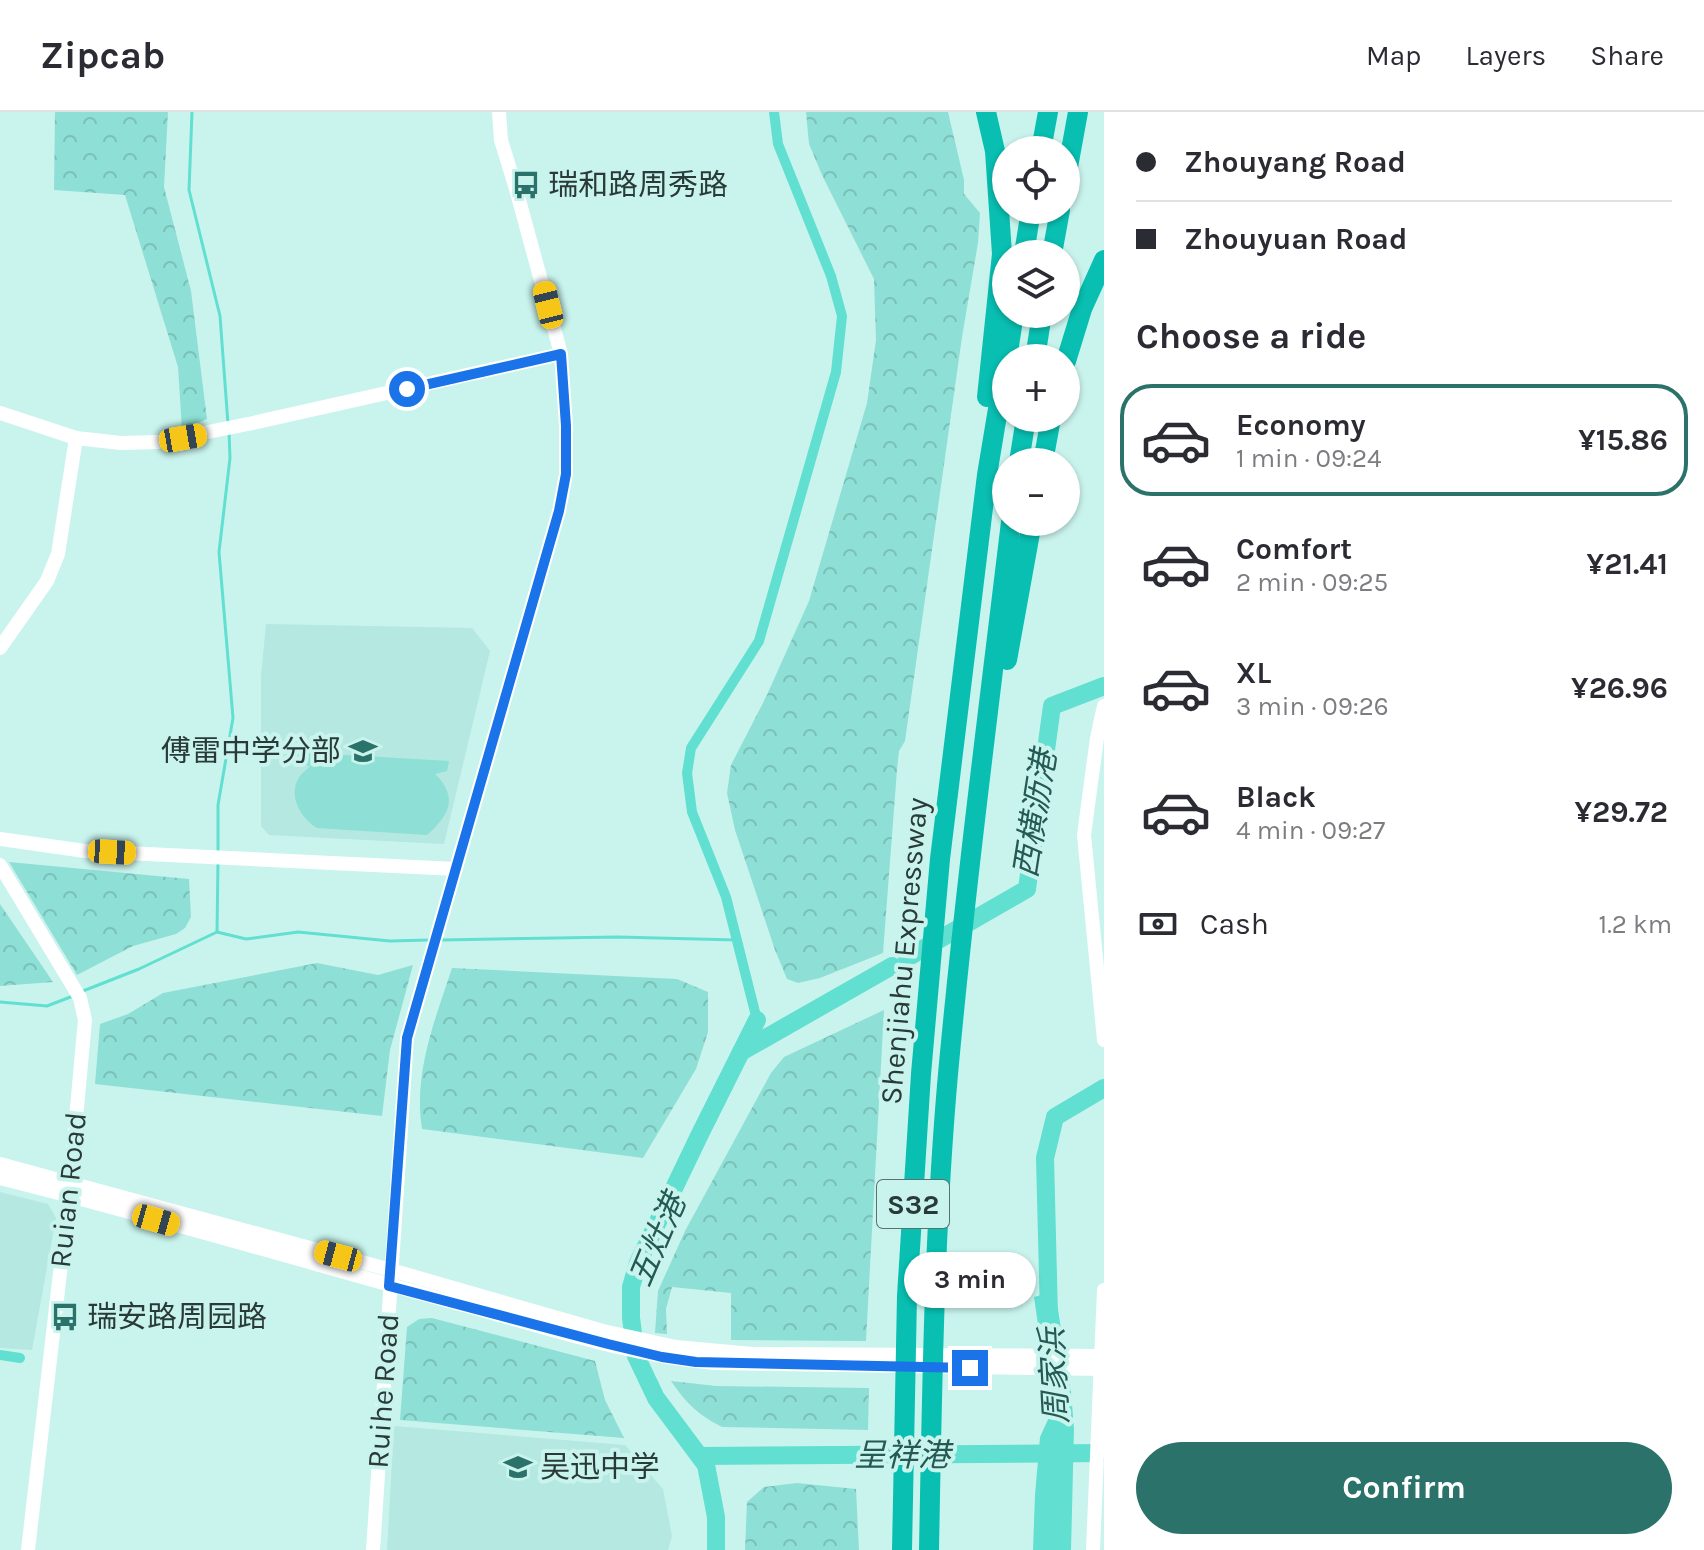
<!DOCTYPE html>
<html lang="en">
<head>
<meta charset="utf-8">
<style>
	:root { --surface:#fff; --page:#f7f7f7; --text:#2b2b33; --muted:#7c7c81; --line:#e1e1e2; --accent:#2a726a }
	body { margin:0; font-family:Karla,"Noto Sans SC",sans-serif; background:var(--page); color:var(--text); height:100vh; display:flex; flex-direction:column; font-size:30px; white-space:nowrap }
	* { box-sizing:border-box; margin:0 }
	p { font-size:26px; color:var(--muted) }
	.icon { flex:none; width:44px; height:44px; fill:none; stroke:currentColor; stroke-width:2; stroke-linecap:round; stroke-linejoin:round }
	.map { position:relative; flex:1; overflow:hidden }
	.sheet { display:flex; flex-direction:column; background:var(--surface); width:600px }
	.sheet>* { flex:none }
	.banner { display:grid; align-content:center; height:176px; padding:0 32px; background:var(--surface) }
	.fabs { position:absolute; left:992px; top:24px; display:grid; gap:16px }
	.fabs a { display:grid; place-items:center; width:88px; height:88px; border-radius:50%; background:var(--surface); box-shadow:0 2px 6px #0004; font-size:40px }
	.end { position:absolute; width:36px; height:36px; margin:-18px; border:10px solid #1a73e8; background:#fff; box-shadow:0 0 0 4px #fff }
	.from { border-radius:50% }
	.bubble { position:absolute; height:56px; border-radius:28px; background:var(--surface); box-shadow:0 2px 6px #0004; font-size:26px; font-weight:700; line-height:56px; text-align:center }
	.car { position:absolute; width:24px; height:48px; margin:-24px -12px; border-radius:10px; box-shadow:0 0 6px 2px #0007; background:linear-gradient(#f5c518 24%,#345 0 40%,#f5c518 0 76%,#345 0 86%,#f5c518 0) }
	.banner b { display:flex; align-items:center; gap:28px; height:76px; font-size:30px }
	.banner b+b { border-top:2px solid var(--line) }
	.banner i { width:20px; height:20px; background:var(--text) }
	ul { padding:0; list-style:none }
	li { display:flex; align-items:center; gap:24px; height:112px; margin:0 16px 12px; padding:0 16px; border:4px solid transparent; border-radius:32px }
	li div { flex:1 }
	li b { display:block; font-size:30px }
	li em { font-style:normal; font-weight:700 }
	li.active { border-color:var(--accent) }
	li>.icon { width:72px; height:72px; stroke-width:1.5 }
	h2 { padding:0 32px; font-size:36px; line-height:96px }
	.pay { display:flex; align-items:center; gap:20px; height:88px; padding:0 32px; font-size:30px }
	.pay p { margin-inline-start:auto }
	.button { display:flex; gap:16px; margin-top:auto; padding:16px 32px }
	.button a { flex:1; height:92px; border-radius:48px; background:var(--accent); color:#fff; font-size:32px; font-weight:700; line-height:92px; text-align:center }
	header { display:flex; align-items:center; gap:48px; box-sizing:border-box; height:112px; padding:0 40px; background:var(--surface); border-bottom:2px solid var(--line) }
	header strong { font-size:38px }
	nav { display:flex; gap:44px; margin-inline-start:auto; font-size:28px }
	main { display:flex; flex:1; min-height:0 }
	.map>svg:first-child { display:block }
	.built { fill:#b4e8e0 }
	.grass { fill:#8edfd5 }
	.park { fill:url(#park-crowns) }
	.water { fill:#61dfd1 }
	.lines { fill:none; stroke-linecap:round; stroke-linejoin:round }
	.stream { stroke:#61dfd1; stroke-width:3 }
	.canal { stroke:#61dfd1; stroke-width:10 }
	.river { stroke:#61dfd1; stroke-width:18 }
	.minor { stroke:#fff; stroke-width:14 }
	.highway { stroke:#08bfb1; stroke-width:20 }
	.route { stroke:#1a73e8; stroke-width:10 }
	.labels { text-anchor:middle; stroke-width:8; stroke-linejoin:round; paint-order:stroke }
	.shield { fill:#c9f4ed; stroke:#59726e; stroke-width:2 }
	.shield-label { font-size:28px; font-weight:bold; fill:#293a38 }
	.poi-label { font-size:30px; fill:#293a38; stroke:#c9f4ed; text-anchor:start }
	.street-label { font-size:30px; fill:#293a38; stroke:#c9f4ed }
	.water-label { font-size:32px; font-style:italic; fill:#255a54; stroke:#c9f4ed }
</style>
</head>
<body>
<header>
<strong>Zipcab</strong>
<nav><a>Map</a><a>Layers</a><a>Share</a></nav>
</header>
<main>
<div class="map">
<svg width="1104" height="1438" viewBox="0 0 1104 1438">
	<defs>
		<pattern id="park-crowns" width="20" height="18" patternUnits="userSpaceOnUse" patternTransform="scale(2)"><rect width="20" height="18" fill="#8edfd5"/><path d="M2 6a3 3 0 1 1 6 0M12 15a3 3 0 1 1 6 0" fill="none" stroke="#7ac0b8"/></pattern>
	</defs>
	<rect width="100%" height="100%" fill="#c9f4ed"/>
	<g class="built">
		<path d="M266,512L472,516L490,539L444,732L269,723L261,714V564Z"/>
		<path d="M0,1080L48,1092L56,1106L32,1238L0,1236Z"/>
		<path d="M394,1314L625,1333L663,1377L672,1424L668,1438H387Z"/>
	</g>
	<path class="grass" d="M295,640L449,649L447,659L435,662C459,686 449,703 427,723L317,716C300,706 287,682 300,664C303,660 307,658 310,654L294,651Z"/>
	<g class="park">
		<path d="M55,0H168L164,75L191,179L207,307L182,318L178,255L125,83L54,78Z"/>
		<path d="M806,0H948L964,68V82L980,101L978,131L962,225L905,629L899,639L897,658L883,841L820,866L798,871L787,867L775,838L735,718L727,681L731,653L766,585L809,489L867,291L876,228L874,167L822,63L809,32Z"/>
		<path d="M9,750L189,767L191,805L185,816L176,822L133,834L77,863Z"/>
		<path d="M0,792L53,870L0,874Z"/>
		<path d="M317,851L378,863L413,853L390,938L382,1004L95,972L100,912L128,902L163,881Z"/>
		<path d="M452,856L677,867L708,880V920L696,957L643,1046L422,1017C413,961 435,908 452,856Z"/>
		<path d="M884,898L866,1229L731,1228V1181L672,1175L666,1197L667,1222L655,1221L658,1179L685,1119L771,961L784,945Z"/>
		<path d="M432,1206L595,1249L605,1288L624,1326L400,1308L407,1215L419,1207Z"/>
		<path d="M671,1269L716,1274L869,1276L868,1318L722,1315C697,1302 687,1292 671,1269Z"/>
		<path d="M797,1371L856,1377L859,1438H745L747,1390L764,1375Z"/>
	</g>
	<path class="water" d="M1055,1179L1071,1280L1074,1317L1071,1438H1033L1035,1383L1040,1325L1051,1301L1034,1185Z"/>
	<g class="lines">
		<g class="stream">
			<path d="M192,0L189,78L220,204L228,312"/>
			<path d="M218,742V693L233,606L219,440L230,346L229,320"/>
			<path d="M217,820L218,749"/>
			<path d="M441,828L618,825L737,828"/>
			<path d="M83,879L139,857L217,820L246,827L298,820L390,829L429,828"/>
			<path d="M0,890L47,894L73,884"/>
		</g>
		<g class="canal">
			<path d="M757,908L726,785L692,700L687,661L691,636L759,529L836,260L842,204L831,164L778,32L774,0"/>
			<path d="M0,1243L20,1246"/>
		</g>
		<g class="river">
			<path d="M907,846L1027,777L1052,594L1104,574"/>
			<path d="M741,940L892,854"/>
			<path d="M1049,1204L1045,1046L1055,1005L1104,976"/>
			<path d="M700,1344L1104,1341"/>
			<path d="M716,1438V1405L706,1353L656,1286L636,1244L631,1206V1175L638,1151L701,1020L757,908"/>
		</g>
		<g class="minor">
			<path d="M0,301L76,326L121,331L158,330L253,311L561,242"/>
			<path d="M0,536L47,469L58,442L76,326"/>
			<path d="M1104,594L1097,626L1084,723L1104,928"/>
			<path d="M0,727L85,739L456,757"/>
			<path d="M0,753L80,886L85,908L69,1083L28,1438"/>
			<path d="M0,1052L391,1158L603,1219L676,1235L752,1242L1104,1244"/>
			<path d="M0,1066C157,1105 311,1152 467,1194C548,1216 630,1244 714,1251L1104,1257"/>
			<path d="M373,1438L407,926L559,399L566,362V314L561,242L516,77L501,28L499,0"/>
			<path d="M1093,1438L1104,1178"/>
		</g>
		<g class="highway">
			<path d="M986,0L995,39L1002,142L987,285"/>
			<path d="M1041,38L1048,0"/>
			<path d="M1066,66L1078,0"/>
			<path d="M1024,142L1031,98"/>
			<path d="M1052,142L1060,98"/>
			<path d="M1007,246L1014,202"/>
			<path d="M1035,246L1042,202"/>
			<path d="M1066,249L1082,197L1104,148"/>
			<path d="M1019,350L1026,306"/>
			<path d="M1043,350L1051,306"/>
			<path d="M1007,548L1032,410"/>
			<path d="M902,1438L907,1184L921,962L940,747L987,363L1006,249"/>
			<path d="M929,1438C932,1279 934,1120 948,962C965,777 989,594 1011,410"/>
		</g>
	</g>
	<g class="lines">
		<path class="route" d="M407,277L561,242L566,314V362L559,399L407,926L389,1174L608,1232L662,1245L696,1250L970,1256"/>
	</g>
	<defs>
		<symbol id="bus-bare" viewBox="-9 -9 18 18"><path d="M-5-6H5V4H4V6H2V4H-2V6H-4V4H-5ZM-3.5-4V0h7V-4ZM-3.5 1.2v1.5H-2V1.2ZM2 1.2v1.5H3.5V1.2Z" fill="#2a726a" stroke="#c9f4ed" stroke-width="2.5" paint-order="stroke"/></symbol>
		<symbol id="school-bare" viewBox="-9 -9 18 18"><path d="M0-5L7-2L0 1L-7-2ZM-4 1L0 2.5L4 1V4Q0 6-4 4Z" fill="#2a726a" stroke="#c9f4ed" stroke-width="2.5" paint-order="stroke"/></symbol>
	</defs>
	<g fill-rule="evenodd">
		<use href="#bus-bare" x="506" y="53" width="40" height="40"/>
		<use href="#school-bare" x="343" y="619" width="40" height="40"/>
		<use href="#bus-bare" x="45" y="1185" width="40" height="40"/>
		<use href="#school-bare" x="498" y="1335" width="40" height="40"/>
	</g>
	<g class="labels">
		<rect class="shield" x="877" y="1068" width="72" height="48" rx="6"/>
		<g class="shield-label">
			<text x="913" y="1102">S32</text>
		</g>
		<g class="poi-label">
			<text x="548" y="83">瑞和路周秀路</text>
			<text x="341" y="649" text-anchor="end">傅雷中学分部</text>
			<text x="87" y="1215">瑞安路周园路</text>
			<text x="540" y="1365">吴迅中学</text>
		</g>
		<g class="street-label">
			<text transform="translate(904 839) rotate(-85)" y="10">Shenjiahu Expressway</text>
			<text transform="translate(68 1078) rotate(-84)" y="10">Ruian Road</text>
			<text transform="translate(383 1279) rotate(-86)" y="10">Ruihe Road</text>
		</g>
		<g class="water-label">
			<text transform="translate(1035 702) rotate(-81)" y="11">西横沥港</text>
			<text transform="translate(657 1128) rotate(-67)" y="11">五灶港</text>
			<text transform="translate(1054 1264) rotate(-93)" y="11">周家浜</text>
			<text x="902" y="1354">呈祥港</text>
		</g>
	</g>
</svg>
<div class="fabs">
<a><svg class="icon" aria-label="locate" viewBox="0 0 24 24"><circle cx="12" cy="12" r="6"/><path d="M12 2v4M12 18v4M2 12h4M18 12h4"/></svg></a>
<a><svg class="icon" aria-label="layers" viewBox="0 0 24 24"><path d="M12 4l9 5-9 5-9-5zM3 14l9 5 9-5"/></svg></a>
<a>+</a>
<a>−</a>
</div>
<i class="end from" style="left:407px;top:277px"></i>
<i class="end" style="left:970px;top:1256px"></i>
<div class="bubble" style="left:904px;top:1140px;width:132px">3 min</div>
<i class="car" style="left:548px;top:193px;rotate:346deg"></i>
<i class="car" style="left:183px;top:326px;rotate:80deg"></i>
<i class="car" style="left:112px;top:740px;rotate:93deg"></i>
<i class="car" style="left:156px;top:1108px;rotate:106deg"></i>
<i class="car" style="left:338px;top:1144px;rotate:285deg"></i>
</div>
<section class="sheet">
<div class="banner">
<b><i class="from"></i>Zhouyang Road</b>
<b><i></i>Zhouyuan Road</b>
</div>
<h2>Choose a ride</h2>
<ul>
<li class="active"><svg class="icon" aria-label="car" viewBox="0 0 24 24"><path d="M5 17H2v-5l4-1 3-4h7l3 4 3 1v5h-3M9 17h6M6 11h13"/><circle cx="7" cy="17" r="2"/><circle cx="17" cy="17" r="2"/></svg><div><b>Economy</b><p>1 min · 09:24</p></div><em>¥15.86</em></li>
<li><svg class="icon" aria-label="car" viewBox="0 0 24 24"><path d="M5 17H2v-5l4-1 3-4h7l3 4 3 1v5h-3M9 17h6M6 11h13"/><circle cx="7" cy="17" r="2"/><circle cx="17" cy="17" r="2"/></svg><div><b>Comfort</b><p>2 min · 09:25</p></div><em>¥21.41</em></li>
<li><svg class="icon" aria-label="car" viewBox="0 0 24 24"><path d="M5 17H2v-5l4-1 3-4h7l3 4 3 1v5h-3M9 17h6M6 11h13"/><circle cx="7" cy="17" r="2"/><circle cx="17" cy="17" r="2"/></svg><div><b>XL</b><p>3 min · 09:26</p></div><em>¥26.96</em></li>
<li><svg class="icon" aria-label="car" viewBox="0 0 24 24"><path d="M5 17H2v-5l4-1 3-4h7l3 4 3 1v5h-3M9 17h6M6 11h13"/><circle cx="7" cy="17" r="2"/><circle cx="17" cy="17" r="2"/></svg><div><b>Black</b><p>4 min · 09:27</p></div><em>¥29.72</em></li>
</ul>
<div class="pay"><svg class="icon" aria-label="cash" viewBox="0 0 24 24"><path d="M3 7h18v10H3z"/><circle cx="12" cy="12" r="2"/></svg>Cash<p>1.2 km</p></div>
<div class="button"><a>Confirm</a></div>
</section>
</main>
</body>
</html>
